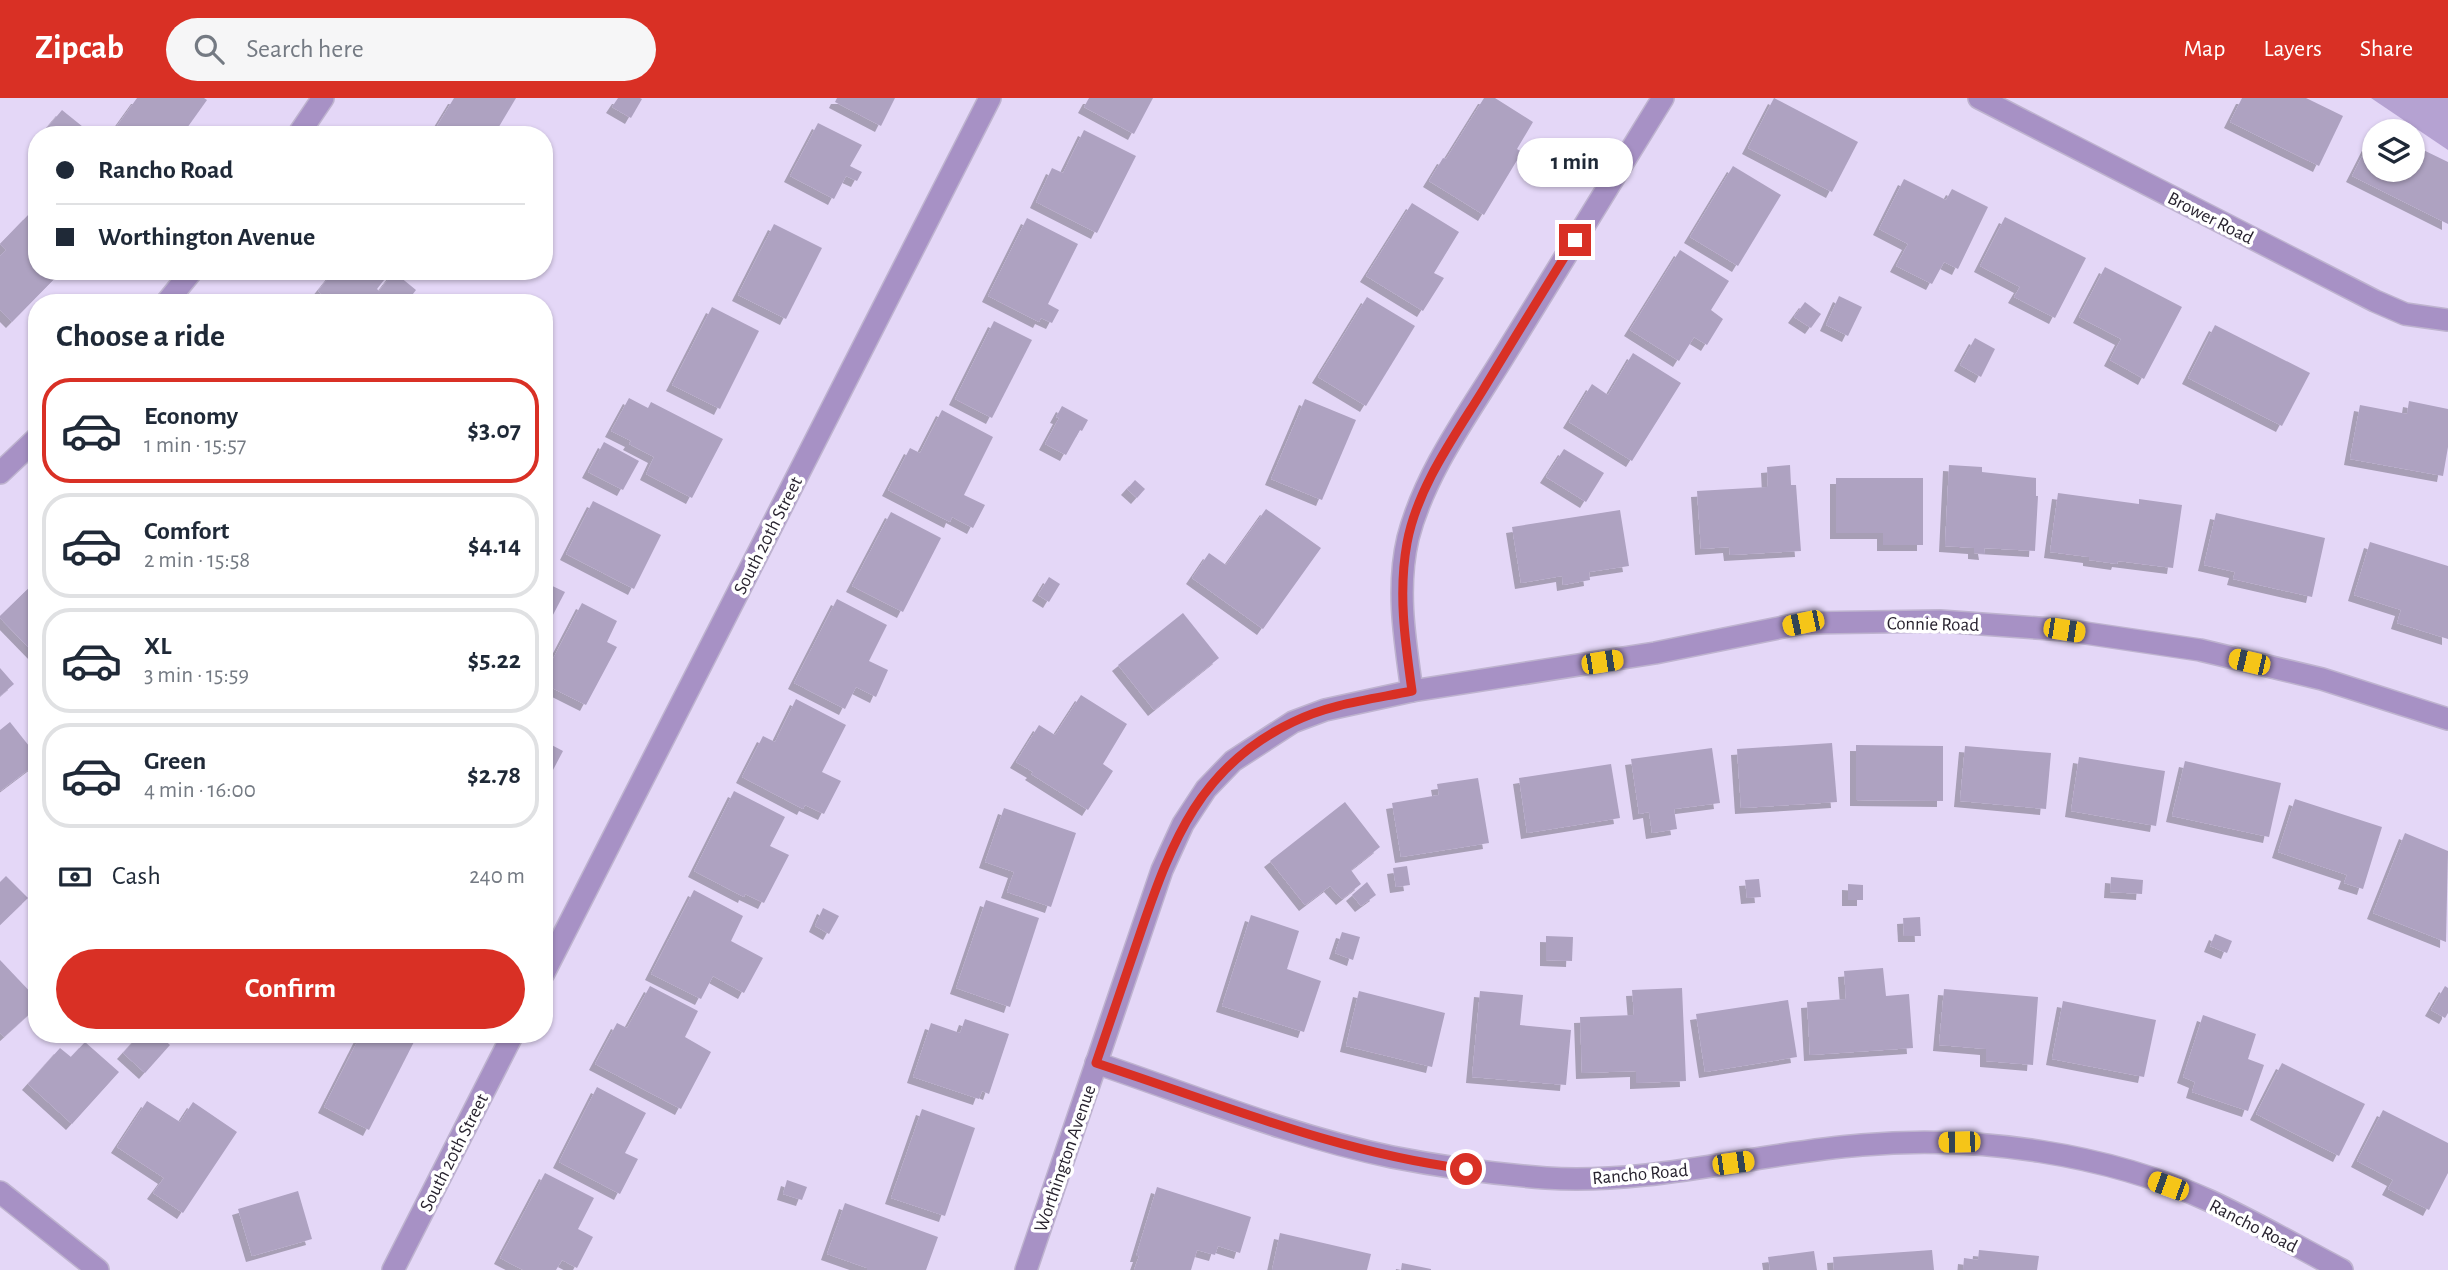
<!DOCTYPE html>
<html lang="en">
<head>
<meta charset="utf-8">
<style>
	:root { --surface:#fff; --page:#f6f6f7; --text:#1f2937; --muted:#747a83; --line:#e0e1e3; --accent:#d93025 }
	body { margin:0; font-family:"Alegreya Sans",sans-serif; background:var(--page); color:var(--text); height:100vh; display:flex; flex-direction:column; font-size:26px; white-space:nowrap }
	* { box-sizing:border-box; margin:0 }
	p { font-size:23px; color:var(--muted) }
	.icon { flex:none; width:38px; height:38px; fill:none; stroke:currentColor; stroke-width:2; stroke-linecap:round; stroke-linejoin:round }
	.map { position:relative; flex:1; overflow:hidden }
	.side { position:absolute; left:28px; top:196px; width:525px; height:749px; display:flex; flex-direction:column; background:var(--surface); border-radius:28px; box-shadow:0 2px 5px #0004 }
	.side>* { flex:none }
	.banner { position:absolute; left:28px; top:28px; width:525px; height:154px; border-radius:28px; box-shadow:0 2px 5px #0004; display:grid; align-content:center; height:154px; padding:0 28px; background:var(--surface) }
	.tools { position:absolute; left:2362px; top:21px; display:grid; gap:14px }
	.tools a { display:grid; place-items:center; width:63px; height:63px; border-radius:50%; background:var(--surface); box-shadow:0 2px 5px #0004; font-size:35px }
	.end { position:absolute; width:32px; height:32px; margin:-16px; border:9px solid #d93025; background:#fff; box-shadow:0 0 0 4px #fff }
	.from { border-radius:50% }
	.bubble { position:absolute; height:49px; border-radius:24px; background:var(--surface); box-shadow:0 2px 5px #0004; font-size:23px; font-weight:700; line-height:49px; text-align:center }
	.car { position:absolute; width:21px; height:42px; margin:-21px -10px; border-radius:9px; box-shadow:0 0 5px 2px #0007; background:linear-gradient(#f5c518 24%,#345 0 40%,#f5c518 0 76%,#345 0 86%,#f5c518 0) }
	.banner b { display:flex; align-items:center; gap:24px; height:66px; font-size:26px }
	.banner b+b { border-top:2px solid var(--line) }
	.banner i { width:18px; height:18px; background:var(--text) }
	ul { padding:0; list-style:none }
	li { display:flex; align-items:center; gap:21px; height:105px; margin:0 14px 10px; padding:0 14px; border:4px solid var(--line); border-radius:28px }
	li div { flex:1 }
	li b { display:block; font-size:26px }
	li em { font-style:normal; font-weight:700 }
	li.selected { border-color:var(--accent) }
	li>.icon { width:63px; height:63px; stroke-width:1.5 }
	h2 { padding:0 28px; font-size:32px; line-height:84px }
	.pay { display:flex; align-items:center; gap:18px; height:77px; padding:0 28px; font-size:26px }
	.pay p { margin-inline-start:auto }
	.cta { display:flex; gap:14px; margin-top:auto; padding:14px 28px }
	.cta a { flex:1; height:80px; border-radius:42px; background:var(--accent); color:#fff; font-size:28px; font-weight:700; line-height:80px; text-align:center }
	header { display:flex; align-items:center; gap:42px; box-sizing:border-box; height:98px; padding:0 35px; background:var(--accent); color:#fff }
	header strong { font-size:33px }
	nav { display:flex; gap:38px; margin-inline-start:auto; font-size:24px }
	.search { width:490px; height:63px; background:var(--page); display:flex; align-items:center; gap:18px; box-sizing:border-box; padding:0 24px; border-radius:38px; color:var(--muted); font-size:26px }
	.map>svg:first-child { display:block }
	.green { fill:#b5a2d2 }
	.building { fill:#aea2c1; filter:url(#shadow) }
	.lines { fill:none; stroke-linecap:round; stroke-linejoin:round }
	.minor-casing { stroke:#beb3cf; stroke-width:24 }
	.minor { stroke:#a791c5; stroke-width:21 }
	.route { stroke:#d93025; stroke-width:9 }
	.labels { text-anchor:middle; stroke-width:7; stroke-linejoin:round; paint-order:stroke }
	.street-label { font-size:19px; fill:#28232f; stroke:#fff }
</style>
</head>
<body>
<header>
<strong>Zipcab</strong>
<div class="search"><svg class="icon" aria-label="search" viewBox="0 0 24 24"><circle cx="10" cy="10" r="6"/><path d="M15 15l6 6"/></svg>Search here</div>
<nav><a>Map</a><a>Layers</a><a>Share</a></nav>
</header>
<div class="map">
<svg width="2448" height="1172" viewBox="0 0 2448 1172">
	<defs>
		<filter id="shadow"><feDropShadow dx="-6" dy="6" stdDeviation="0" flood-color="#0004"/></filter>
	</defs>
	<rect width="100%" height="100%" fill="#e4d7f7"/>
	<path class="green" d="M2371,0H2448V52Z"/>
	<g class="building">
		<path d="M137,0H204L207,2L182,37H120L114,32Z"/>
		<path d="M454,0H516L494,37H441L434,33Z"/>
		<path d="M618,0H640L642,1L631,20L612,9Z"/>
		<path d="M837,0H895L881,28L835,4Z"/>
		<path d="M1089,0H1153L1134,36L1084,9Z"/>
		<path d="M1484,0H1495L1533,24L1517,51L1522,54L1484,117L1429,83L1443,60L1446,61Z"/>
		<path d="M1774,0L1858,44L1832,94L1748,50Z"/>
		<path d="M2242,0H2306L2343,18L2319,68L2230,24Z"/>
		<path d="M62,12L93,37H41Z"/>
		<path d="M818,25L862,47L850,68L862,74L857,83L846,78L834,101L790,78Z"/>
		<path d="M1084,32L1136,58L1097,135L1036,104L1052,70L1063,75Z"/>
		<path d="M2375,33V72H2413V47L2448,64V126L2352,78Z"/>
		<path d="M1733,68L1781,97L1738,168L1690,139Z"/>
		<path d="M1904,81L1946,102L1952,91L1988,109L1958,171L1944,164L1932,186L1896,168L1908,146L1879,131Z"/>
		<path d="M1412,105L1459,134L1434,175L1444,180L1423,213L1366,178Z"/>
		<path d="M29,116L37,124V173H62L12,224L0,212V158L6,152L0,146Z"/>
		<path d="M2005,119L2086,160L2055,220L2014,199L2020,189L1980,168Z"/>
		<path d="M1027,120L1078,146L1048,206L1059,212L1052,225L1041,220L1039,224L988,198Z"/>
		<path d="M774,126L822,150L786,221L738,197Z"/>
		<path d="M1680,152L1729,183L1711,212L1723,221L1707,247L1694,239L1679,263L1630,232Z"/>
		<path d="M2105,169L2182,209L2144,281L2110,262L2121,241L2079,219Z"/>
		<path d="M334,173H391L377,191L379,193L394,174L416,192L406,205H332L318,193Z"/>
		<path d="M1839,198L1862,209L1848,238L1826,227Z"/>
		<path d="M1367,199L1415,228L1366,308L1318,279Z"/>
		<path d="M1805,204L1821,216L1811,230L1794,219Z"/>
		<path d="M712,209L759,233L720,311L672,287Z"/>
		<path d="M994,223L1032,242L992,320L955,301Z"/>
		<path d="M2215,227L2310,275L2282,328L2188,280Z"/>
		<path d="M1975,240L1995,251L1981,279L1960,267Z"/>
		<path d="M1633,255L1681,285L1632,363L1569,324L1592,286L1608,297Z"/>
		<path d="M629,300L648,310L651,304L723,341L692,400L646,376L654,359L629,346L631,343L611,333Z"/>
		<path d="M1305,301L1356,322L1322,402L1271,381Z"/>
		<path d="M2409,303L2448,311V349L2443,378L2350,361L2360,307L2407,316Z"/>
		<path d="M1062,308L1088,322L1082,333L1080,332L1066,357L1045,346L1059,320L1056,319Z"/>
		<path d="M942,312L993,339L964,397L985,407L973,430L952,419L950,424L888,392L910,350L920,355Z"/>
		<path d="M604,344L639,363L623,392L588,374Z"/>
		<path d="M1564,351L1604,375L1586,404L1546,379Z"/>
		<path d="M1790,367L1791,387H1796L1801,453L1730,457L1729,449L1701,451L1697,393L1768,389L1767,369Z"/>
		<path d="M1949,367L1982,369V374L2036,380V398H2038L2035,453L1984,450L1985,456L1974,455V450L1945,448Z"/>
		<path d="M1836,380H1923V447H1883V435H1836Z"/>
		<path d="M1135,382L1145,391L1137,400L1127,391Z"/>
		<path d="M2058,395L2139,406V401L2182,407L2173,470L2118,463L2117,466L2089,462V459L2050,454Z"/>
		<path d="M593,403L661,437L634,491L566,456Z"/>
		<path d="M1266,411L1321,450L1263,531L1192,480L1209,455L1226,467Z"/>
		<path d="M1620,412L1629,468L1589,474L1590,482L1563,487L1562,478L1521,485L1512,429Z"/>
		<path d="M891,414L941,440L903,514L852,488Z"/>
		<path d="M2216,415L2325,440L2312,499L2233,481L2235,474L2204,467Z"/>
		<path d="M2370,444L2448,468V541L2397,525L2401,512L2354,497Z"/>
		<path d="M1049,479L1060,486L1049,504L1038,497Z"/>
		<path d="M37,482V558L0,520V518Z"/>
		<path d="M544,484L565,494L544,534Z"/>
		<path d="M837,501L887,527L869,563L888,572L876,599L856,589L845,611L794,585Z"/>
		<path d="M582,505L617,523L607,544L617,549L586,607L544,586V578Z"/>
		<path d="M1183,515L1219,560L1154,612L1118,567Z"/>
		<path d="M0,570L14,586L0,598Z"/>
		<path d="M1081,597L1127,626L1103,666L1113,673L1088,712L1031,676L1033,674L1016,664L1039,627L1055,637Z"/>
		<path d="M796,601L846,627L822,674L841,683L824,716L805,707L803,711L742,679L763,638L775,644Z"/>
		<path d="M10,624L37,658V665L0,693V632Z"/>
		<path d="M544,643L563,653L544,689Z"/>
		<path d="M1832,645L1837,704L1741,710L1737,651Z"/>
		<path d="M1856,647L1943,648V703L1856,702Z"/>
		<path d="M1965,648L2051,655L2046,711L1960,703Z"/>
		<path d="M1712,650L1720,705L1674,711L1677,731L1652,735L1649,714L1639,716L1631,661Z"/>
		<path d="M2079,659L2165,673L2156,728L2071,713Z"/>
		<path d="M2185,663L2281,685L2269,739L2172,718Z"/>
		<path d="M1611,666L1620,720L1527,735L1519,680Z"/>
		<path d="M1478,680L1489,745L1401,759L1392,705L1439,697L1437,686Z"/>
		<path d="M734,693L785,719L770,748L789,757L764,805L745,796L744,799L694,773Z"/>
		<path d="M2295,701L2382,729L2363,791L2344,785L2347,777L2278,754Z"/>
		<path d="M1345,704L1380,749L1351,772L1361,786L1342,801L1330,788L1305,807L1270,763Z"/>
		<path d="M1004,710L1076,735L1051,809L1007,794L1014,774L985,764Z"/>
		<path d="M2405,735L2448,753L2446,844L2373,815Z"/>
		<path d="M1407,768L1410,787L1396,789L1393,770Z"/>
		<path d="M6,778L28,800L0,827V784Z"/>
		<path d="M2111,779L2143,782L2142,796L2110,794Z"/>
		<path d="M1759,781L1761,799L1747,800L1745,782Z"/>
		<path d="M1367,784L1376,797L1361,808L1352,797Z"/>
		<path d="M1848,786L1863,787V802H1848Z"/>
		<path d="M694,792L743,818L731,843L763,860L744,895L713,878L701,901L651,876Z"/>
		<path d="M986,802L1039,820L1010,909L956,890Z"/>
		<path d="M823,810L839,818L829,836L815,828Z"/>
		<path d="M1251,817L1299,833L1287,871L1321,883L1304,934L1222,908Z"/>
		<path d="M1920,819L1921,838H1904L1903,820Z"/>
		<path d="M1342,834L1360,839L1353,862L1335,855Z"/>
		<path d="M2215,836L2232,843L2227,855L2210,848Z"/>
		<path d="M1546,838L1573,839L1572,863L1546,862Z"/>
		<path d="M0,862L37,901V909L4,939L0,935Z"/>
		<path d="M1883,870L1886,898L1909,896L1913,950L1810,957L1807,904L1846,901L1844,873Z"/>
		<path d="M650,888L698,913L685,939L711,954L681,1011L595,966L617,925L627,930Z"/>
		<path d="M2445,888L2448,890V915L2445,920L2431,912Z"/>
		<path d="M1682,890L1686,983L1636,985V973L1582,975L1580,919L1634,917L1632,892Z"/>
		<path d="M1944,891L2038,899L2033,967L1986,963V951L1939,947Z"/>
		<path d="M1359,893L1445,915L1432,969L1346,948Z"/>
		<path d="M1480,893L1523,897L1520,927L1571,932L1566,987L1472,979Z"/>
		<path d="M1788,902L1797,959L1705,974L1696,916Z"/>
		<path d="M2063,903L2156,922L2144,979L2052,961Z"/>
		<path d="M2203,917L2256,936L2248,961L2264,967L2248,1013L2192,994L2195,984L2183,979Z"/>
		<path d="M965,921L1009,936L989,996L982,993L979,1001L913,979L931,925L960,935Z"/>
		<path d="M140,936H158L170,947L145,975L123,955Z"/>
		<path d="M361,936H418L369,1032L324,1009Z"/>
		<path d="M85,944L119,974L72,1026L28,986L60,950L71,959Z"/>
		<path d="M2282,965L2365,1006L2339,1058L2256,1016Z"/>
		<path d="M597,989L646,1015L625,1055L638,1061L620,1096L559,1064Z"/>
		<path d="M147,1003L180,1024L193,1004L237,1034L183,1115L153,1095L164,1080L117,1049Z"/>
		<path d="M922,1011L975,1030L945,1118L891,1100Z"/>
		<path d="M2383,1012L2448,1045V1075L2429,1112L2388,1091L2393,1082L2357,1063Z"/>
		<path d="M545,1075L594,1100L578,1131L593,1139L577,1170L562,1162L556,1172H523L500,1160Z"/>
		<path d="M787,1082L807,1089L802,1102L783,1096Z"/>
		<path d="M1157,1089L1251,1119L1240,1155L1218,1148L1215,1157L1197,1152L1191,1172H1134L1139,1158H1136Z"/>
		<path d="M298,1093L312,1141L252,1158L238,1111Z"/>
		<path d="M845,1105L938,1139L926,1172H867V1170L827,1156Z"/>
		<path d="M1280,1135L1371,1156L1367,1172H1272Z"/>
		<path d="M1932,1152L1934,1172H1834L1833,1159Z"/>
		<path d="M1979,1152L2039,1158L2037,1172H1963L1964,1160L1978,1162Z"/>
		<path d="M1814,1153L1817,1172H1770L1768,1159Z"/>
		<path d="M1402,1165L1431,1171V1172H1401Z"/>
	</g>
	<g class="lines">
		<defs>
			<g id="minor">
				<path d="M1979,0L2375,203L2405,216L2448,222"/>
				<path d="M298,37L323,0"/>
				<path d="M166,205L192,173"/>
				<path d="M0,375L37,340"/>
				<path d="M1412,593C1405,543 1396,491 1408,440C1425,374 1469,315 1504,258C1557,172 1610,86 1663,0"/>
				<path d="M544,875L990,0"/>
				<path d="M1096,965C1194,998 1291,1038 1392,1059C1443,1069 1495,1076 1546,1080C1652,1087 1757,1055 1862,1047C1976,1037 2105,1055 2210,1103C2255,1124 2298,1149 2342,1172"/>
				<path d="M0,1094L98,1172"/>
				<path d="M393,1172L513,936"/>
				<path d="M1026,1172L1162,772L1183,726L1206,691L1233,663L1293,624L1325,612L1412,593L1655,555L1803,525L1940,523L2065,532L2200,552L2322,581L2448,621"/>
			</g>
		</defs>
		<use href="#minor" class="minor-casing"/>
		<use href="#minor" class="minor"/>
	</g>
	<g class="lines">
		<path class="route" d="M1466,1071C1338,1055 1218,1005 1096,965C1111,921 1126,877 1141,833C1172,743 1200,668 1293,624C1329,606 1373,601 1412,593C1405,543 1398,495 1407,445C1417,390 1454,339 1483,292C1513,242 1544,192 1575,142"/>
	</g>
	<g class="labels">
		<g class="street-label">
			<text transform="translate(2211 119) rotate(27)" y="7">Brower Road</text>
			<text transform="translate(767 437) rotate(-63)" y="7">South 20th Street</text>
			<text transform="translate(1933 525) rotate(1)" y="7">Connie Road</text>
			<text transform="translate(453 1054) rotate(-63)" y="7">South 20th Street</text>
			<text transform="translate(1064 1060) rotate(-71)" y="7">Worthington Avenue</text>
			<text transform="translate(1640 1075) rotate(-5)" y="7">Rancho Road</text>
			<text transform="translate(2254 1127) rotate(27)" y="7">Rancho Road</text>
		</g>
	</g>
</svg>
<div class="tools">
<a><svg class="icon" aria-label="layers" viewBox="0 0 24 24"><path d="M12 4l9 5-9 5-9-5zM3 14l9 5 9-5"/></svg></a>
</div>
<i class="end from" style="left:1466px;top:1071px"></i>
<i class="end" style="left:1575px;top:142px"></i>
<div class="bubble" style="left:1517px;top:40px;width:116px">1 min</div>
<i class="car" style="left:1803px;top:525px;rotate:258deg"></i>
<i class="car" style="left:2064px;top:532px;rotate:99deg"></i>
<i class="car" style="left:1602px;top:564px;rotate:81deg"></i>
<i class="car" style="left:2249px;top:564px;rotate:283deg"></i>
<i class="car" style="left:1959px;top:1044px;rotate:269deg"></i>
<i class="car" style="left:1733px;top:1065px;rotate:82deg"></i>
<i class="car" style="left:2168px;top:1088px;rotate:290deg"></i>
<div class="banner">
<b><i class="from"></i>Rancho Road</b>
<b><i></i>Worthington Avenue</b>
</div>
<section class="side">
<h2>Choose a ride</h2>
<ul>
<li class="selected"><svg class="icon" aria-label="car" viewBox="0 0 24 24"><path d="M5 17H2v-5l4-1 3-4h7l3 4 3 1v5h-3M9 17h6M6 11h13"/><circle cx="7" cy="17" r="2"/><circle cx="17" cy="17" r="2"/></svg><div><b>Economy</b><p>1 min · 15:57</p></div><em>$3.07</em></li>
<li><svg class="icon" aria-label="car" viewBox="0 0 24 24"><path d="M5 17H2v-5l4-1 3-4h7l3 4 3 1v5h-3M9 17h6M6 11h13"/><circle cx="7" cy="17" r="2"/><circle cx="17" cy="17" r="2"/></svg><div><b>Comfort</b><p>2 min · 15:58</p></div><em>$4.14</em></li>
<li><svg class="icon" aria-label="car" viewBox="0 0 24 24"><path d="M5 17H2v-5l4-1 3-4h7l3 4 3 1v5h-3M9 17h6M6 11h13"/><circle cx="7" cy="17" r="2"/><circle cx="17" cy="17" r="2"/></svg><div><b>XL</b><p>3 min · 15:59</p></div><em>$5.22</em></li>
<li><svg class="icon" aria-label="car" viewBox="0 0 24 24"><path d="M5 17H2v-5l4-1 3-4h7l3 4 3 1v5h-3M9 17h6M6 11h13"/><circle cx="7" cy="17" r="2"/><circle cx="17" cy="17" r="2"/></svg><div><b>Green</b><p>4 min · 16:00</p></div><em>$2.78</em></li>
</ul>
<div class="pay"><svg class="icon" aria-label="cash" viewBox="0 0 24 24"><path d="M3 7h18v10H3z"/><circle cx="12" cy="12" r="2"/></svg>Cash<p>240 m</p></div>
<div class="cta"><a>Confirm</a></div>
</section>
</div>
</body>
</html>
